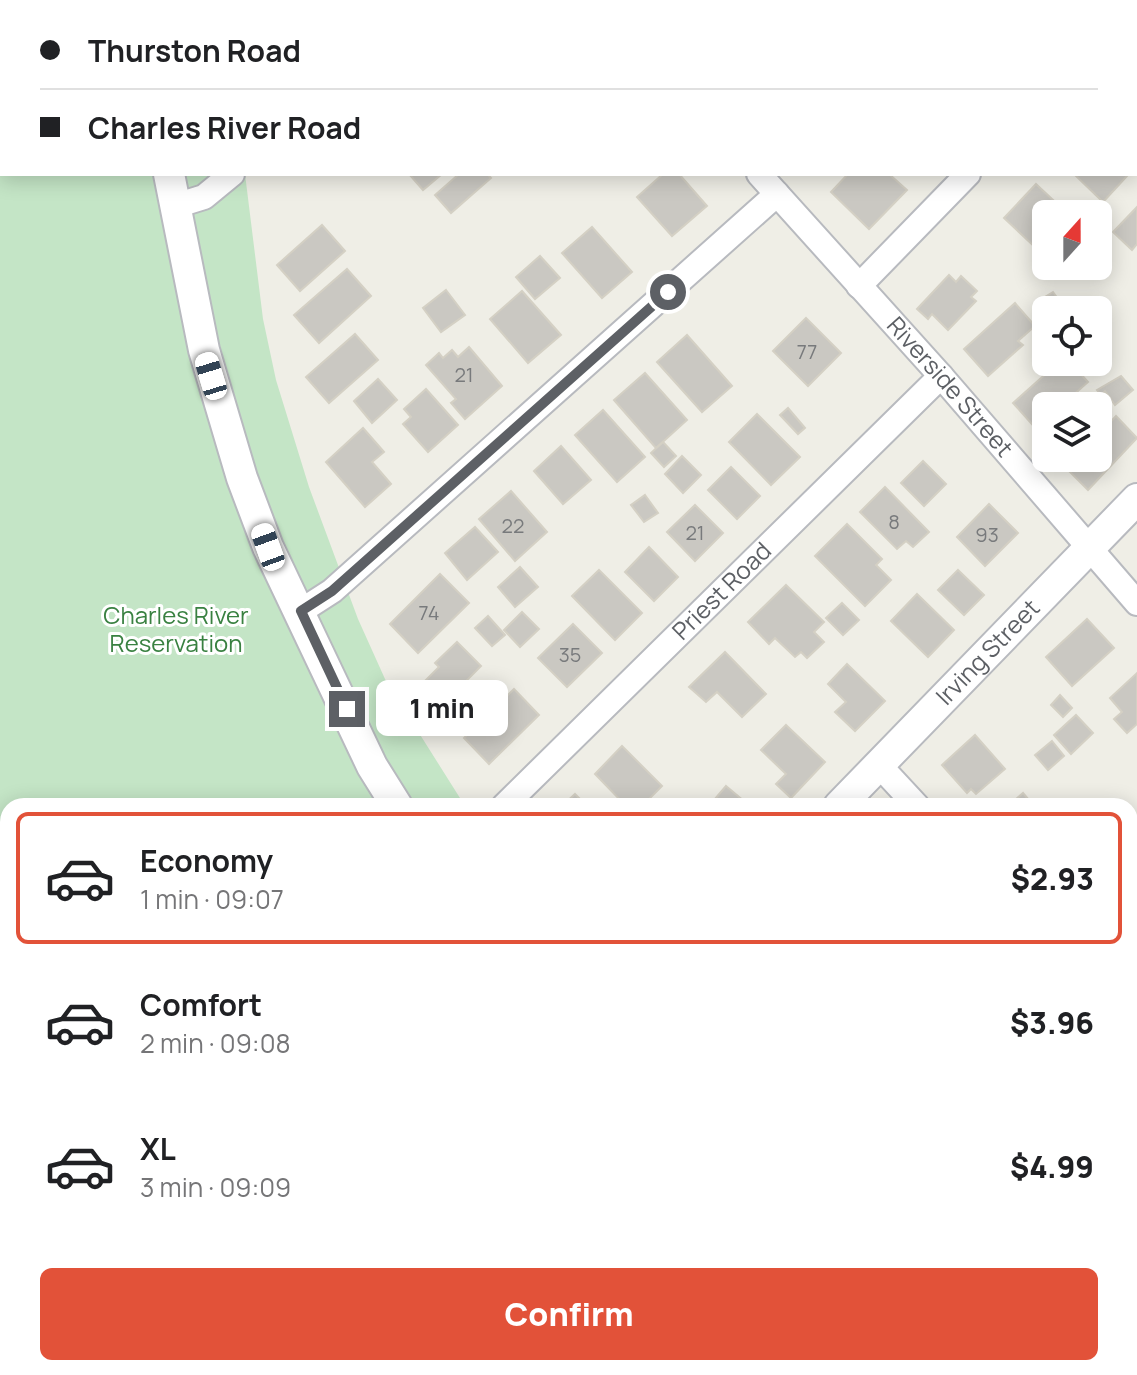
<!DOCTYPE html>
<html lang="en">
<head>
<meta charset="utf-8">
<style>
	:root { --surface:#fff; --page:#f6f6f6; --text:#202124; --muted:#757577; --line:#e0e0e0; --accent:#e25239 }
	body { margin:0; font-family:Manrope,sans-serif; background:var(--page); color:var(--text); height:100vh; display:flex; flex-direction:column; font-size:30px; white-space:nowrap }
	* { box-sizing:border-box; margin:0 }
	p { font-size:26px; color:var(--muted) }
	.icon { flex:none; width:44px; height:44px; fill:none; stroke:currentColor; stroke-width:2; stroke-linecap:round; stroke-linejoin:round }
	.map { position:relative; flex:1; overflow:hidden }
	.panel { position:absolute; left:0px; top:798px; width:1138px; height:578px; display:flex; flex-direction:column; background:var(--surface); border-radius:24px 24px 0 0; box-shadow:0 4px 20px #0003 }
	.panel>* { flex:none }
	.hud { position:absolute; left:0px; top:0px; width:1138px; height:176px; box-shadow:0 4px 20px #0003; display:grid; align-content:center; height:176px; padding:0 40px; background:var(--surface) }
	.needle { width:52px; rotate:21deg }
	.tools { position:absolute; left:1032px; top:200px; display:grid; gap:16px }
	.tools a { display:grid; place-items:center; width:80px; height:80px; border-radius:12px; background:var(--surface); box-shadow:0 4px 20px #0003; font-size:40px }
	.end { position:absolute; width:36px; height:36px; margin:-18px; border:10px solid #5d6065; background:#fff; box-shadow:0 0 0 4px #fff }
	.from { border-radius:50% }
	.bubble { position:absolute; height:56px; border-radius:12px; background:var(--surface); box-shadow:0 4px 20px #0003; font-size:26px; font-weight:800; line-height:56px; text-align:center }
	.car { position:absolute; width:24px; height:48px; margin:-24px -12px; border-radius:10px; box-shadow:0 0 6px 2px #0007; background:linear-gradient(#fff 24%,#345 0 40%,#fff 0 76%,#345 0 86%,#fff 0) }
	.hud b { display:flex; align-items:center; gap:28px; height:76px; font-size:30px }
	.hud b+b { border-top:2px solid var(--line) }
	.hud i { width:20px; height:20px; background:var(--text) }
	ul { padding:14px 0 0; list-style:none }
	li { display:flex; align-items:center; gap:24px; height:132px; margin:0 16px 12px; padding:0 24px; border:4px solid transparent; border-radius:12px }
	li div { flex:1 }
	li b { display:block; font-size:30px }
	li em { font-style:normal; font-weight:800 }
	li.on { border-color:var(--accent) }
	li>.icon { width:72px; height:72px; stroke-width:1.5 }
	.action { display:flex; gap:16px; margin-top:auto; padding:16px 40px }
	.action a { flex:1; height:92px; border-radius:12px; background:var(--accent); color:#fff; font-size:32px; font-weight:800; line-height:92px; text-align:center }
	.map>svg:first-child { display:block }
	.green { fill:#c4e5c6 }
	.water { fill:#aad2fb }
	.building { fill:#cac8c2; stroke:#d4d0c4; stroke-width:2 }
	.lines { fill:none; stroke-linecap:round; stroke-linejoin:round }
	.minor-casing { stroke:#b8babf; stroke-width:28 }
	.tertiary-casing { stroke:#b8babf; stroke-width:34 }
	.secondary-casing { stroke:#b9bbc1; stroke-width:38 }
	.minor { stroke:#fff; stroke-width:24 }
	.tertiary { stroke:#fff; stroke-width:30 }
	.secondary { stroke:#fff; stroke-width:34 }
	.route { stroke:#5d6065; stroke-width:10 }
	.labels { text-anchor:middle; stroke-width:6; stroke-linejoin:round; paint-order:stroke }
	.number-label { font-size:20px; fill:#787a7c }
	.street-label { font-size:24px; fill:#5d6065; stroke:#fff }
	.park-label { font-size:24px; fill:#398141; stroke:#fff }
</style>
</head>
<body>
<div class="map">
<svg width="1137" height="1375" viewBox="0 0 1137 1375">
	<rect width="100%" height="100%" fill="#efeee6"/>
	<g class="green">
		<path d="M0,0H228L2,2V174H245L263,319L276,380L309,487L358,619L385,679L465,806H8V945L0,937Z"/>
		<path d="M0,1156L8,1163V1255L0,1247Z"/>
		<path d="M71,1368H210L217,1375H77Z"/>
		<path d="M523,1368H1039L1048,1375H528Z"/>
	</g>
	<g class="water">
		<path d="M0,937L8,945V1163L0,1156Z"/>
		<path d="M210,1368H523L528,1375H217Z"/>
	</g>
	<g class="building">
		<path d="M664,0H727L724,2Z"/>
		<path d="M849,0H905L847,2Z"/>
		<path d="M409,174H442L423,190Z"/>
		<path d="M459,174H487L491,178L451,213L435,195Z"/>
		<path d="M663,174H679L707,206L672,236L637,197Z"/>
		<path d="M848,174H889L907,190L869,229L831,192Z"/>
		<path d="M1074,174H1125L1127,176L1103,202Z"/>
		<path d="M1036,184L1068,214H1046V251L1040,245L1037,249L1004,218Z"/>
		<path d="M1137,207V244L1132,250L1113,232Z"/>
		<path d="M322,225L345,251L300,291L277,265Z"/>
		<path d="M592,227L632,272L602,298L562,253Z"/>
		<path d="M540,256L560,278L535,299L516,277Z"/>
		<path d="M347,269L371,296L319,343L294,315Z"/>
		<path d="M949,275L956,282L961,276L977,291L971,297L976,301L948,330L932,314L928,319L917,309Z"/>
		<path d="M446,290L465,315L441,332L423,308Z"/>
		<path d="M522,291L561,335L528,363L490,319Z"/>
		<path d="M1053,292L1063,306L1047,310L1040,300Z"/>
		<path d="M1015,303L1035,326L1018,341L1023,345L988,376L964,349Z"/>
		<path d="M806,318L841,353L808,386L773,351Z"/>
		<path d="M355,334L378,360L329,403L306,377Z"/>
		<path d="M687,335L732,386L702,412L657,362Z"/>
		<path d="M469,347L502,386L465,419L451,403L456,399L426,365L439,353L443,358L452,350L458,357Z"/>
		<path d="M1059,362H1070L1088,382L1069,399L1072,403L1068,406H1046V426L1039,432L1013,403Z"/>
		<path d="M645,373L687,420L656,448L614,400Z"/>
		<path d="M1121,376L1133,390L1115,405L1105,391L1101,395L1097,390Z"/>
		<path d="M378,379L397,400L372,423L354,401Z"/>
		<path d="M426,389L458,425L428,452L403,424L411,417L404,409Z"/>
		<path d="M788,408L805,428L798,434L780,415Z"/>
		<path d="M603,410L645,457L617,482L575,435Z"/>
		<path d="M757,414L800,457L771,485L729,442Z"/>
		<path d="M1116,416L1137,438L1088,490L1061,463L1065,458H1098V429L1101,432Z"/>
		<path d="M363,428L384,452L372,462L391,484L365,507L326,462Z"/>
		<path d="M663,442L676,456L664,467L651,453Z"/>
		<path d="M561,446L591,480L563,504L534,471Z"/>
		<path d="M682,456L701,475L683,493L665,474Z"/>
		<path d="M923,461L946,484L924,506L901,483Z"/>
		<path d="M731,467L760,496L737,519L708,490Z"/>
		<path d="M885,487L929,532L913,547L906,541L897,549L860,512Z"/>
		<path d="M511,491L547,532L515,561L479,519Z"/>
		<path d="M645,495L658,513L644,522L631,505Z"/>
		<path d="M989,504L1018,533L985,566L957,537Z"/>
		<path d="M695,505L723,533L695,561L667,532Z"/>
		<path d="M847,524L882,559L876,565L891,580L865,606L815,556Z"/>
		<path d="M475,527L498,552L467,580L445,553Z"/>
		<path d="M649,547L678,577L654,601L625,572Z"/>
		<path d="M520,567L538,587L515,607L498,587Z"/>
		<path d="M599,570L642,613L615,640L572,596Z"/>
		<path d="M958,570L984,595L964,615L938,590Z"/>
		<path d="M440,574L469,603L418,653L390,624Z"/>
		<path d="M786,585L824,622L814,632L824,642L807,658L801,652L795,657L775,638L769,644L748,622Z"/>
		<path d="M917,594L954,630L928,657L891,621Z"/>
		<path d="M842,603L859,620L843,635L826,618Z"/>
		<path d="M522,612L539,629L520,647L504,630Z"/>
		<path d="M488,616L505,635L492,646L475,628Z"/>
		<path d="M1087,619L1114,648L1072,686L1046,657Z"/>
		<path d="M573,624L602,653L567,687L538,658Z"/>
		<path d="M457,642L481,666L459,688L455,684L442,697L425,681L439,667L435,663Z"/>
		<path d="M725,652L766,694L742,717L717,692L706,702L689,687Z"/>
		<path d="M847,664L885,701L855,731L835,712L846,702L828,684Z"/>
		<path d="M1137,673V724L1127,733L1114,719L1122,712L1110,698Z"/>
		<path d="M514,689L539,715L489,764L464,738Z"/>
		<path d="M1060,695L1072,708L1063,717L1051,705Z"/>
		<path d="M1076,715L1093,733L1071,754L1054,735Z"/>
		<path d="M786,725L825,762L791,798L776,784L786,774L761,750Z"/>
		<path d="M975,735L1005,769L976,794L971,789L967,793L942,765Z"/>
		<path d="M1052,741L1064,756L1048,770L1035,755Z"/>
		<path d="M622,746L662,786L642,806H626L595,774Z"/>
		<path d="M726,786L745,802L742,806H709Z"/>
		<path d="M1023,793L1034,806H1008Z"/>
		<path d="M575,794L587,806H562Z"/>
		<path d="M1130,882L1137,890V945L1130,951Z"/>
		<path d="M1137,1124V1173L1130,1180V1130Z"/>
		<path d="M1130,1367L1137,1375L1102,1372L1106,1368Z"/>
	</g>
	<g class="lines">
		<defs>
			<g id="minor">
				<path d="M249,0V2"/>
				<path d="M605,0L607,2"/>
				<path d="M984,0L986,2"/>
				<path d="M1135,2L1136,0"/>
				<path id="s1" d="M759,174L941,376L1137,603"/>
				<path d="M175,206L204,197L232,174"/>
				<path d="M859,286L968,174"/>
				<path d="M301,611L332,591L777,194"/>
				<path d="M879,765L917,806"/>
				<path id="s2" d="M504,806L941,376"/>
				<path d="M1130,1047L1137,1055"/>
				<path d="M999,1368L1009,1375"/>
			</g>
			<g id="tertiary">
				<path d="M133,0V2"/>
				<path d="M169,174L204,350L242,478L268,547L372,766L397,806"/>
				<path id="s3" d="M839,806L1137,499"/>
				<path d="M823,1368L829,1375"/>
			</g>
			<g id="secondary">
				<path d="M0,1247L8,1255"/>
				<path d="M120,1368L127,1375"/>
			</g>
		</defs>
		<use href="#minor" class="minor-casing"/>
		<use href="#tertiary" class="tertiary-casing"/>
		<use href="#secondary" class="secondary-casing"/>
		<use href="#minor" class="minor"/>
		<use href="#tertiary" class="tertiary"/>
		<use href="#secondary" class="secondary"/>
	</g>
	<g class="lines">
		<path class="route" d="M347,709L301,611L332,591L668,292"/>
	</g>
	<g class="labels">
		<g class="number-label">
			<text x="807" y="359">77</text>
			<text x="464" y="382">21</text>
			<text x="894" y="529">8</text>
			<text x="513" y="533">22</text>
			<text x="695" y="540">21</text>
			<text x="987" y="542">93</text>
			<text x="429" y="620">74</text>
			<text x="570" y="662">35</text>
		</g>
		<g class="street-label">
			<text dy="8" stroke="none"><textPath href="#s1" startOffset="286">Riverside Street</textPath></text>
			<text dy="8" stroke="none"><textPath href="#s2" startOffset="306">Priest Road</textPath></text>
			<text dy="8" stroke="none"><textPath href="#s3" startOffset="214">Irving Street</textPath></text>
		</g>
		<g class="park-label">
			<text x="176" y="624">Charles River<tspan x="176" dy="28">Reservation</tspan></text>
		</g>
	</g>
</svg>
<div class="tools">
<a><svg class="needle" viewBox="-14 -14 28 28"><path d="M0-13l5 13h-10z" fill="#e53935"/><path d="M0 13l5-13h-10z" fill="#757577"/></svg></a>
<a><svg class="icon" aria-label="locate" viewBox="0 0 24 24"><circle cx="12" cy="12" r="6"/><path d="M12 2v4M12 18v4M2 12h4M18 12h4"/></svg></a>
<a><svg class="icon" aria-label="layers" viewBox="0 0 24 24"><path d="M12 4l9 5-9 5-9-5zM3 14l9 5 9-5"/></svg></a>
</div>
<i class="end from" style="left:668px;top:292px"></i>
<i class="end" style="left:347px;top:709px"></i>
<div class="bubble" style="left:376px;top:680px;width:132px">1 min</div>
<i class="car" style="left:211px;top:376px;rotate:343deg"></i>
<i class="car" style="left:268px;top:547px;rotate:340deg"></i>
<div class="hud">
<b><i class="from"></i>Thurston Road</b>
<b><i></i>Charles River Road</b>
</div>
<section class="panel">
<ul>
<li class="on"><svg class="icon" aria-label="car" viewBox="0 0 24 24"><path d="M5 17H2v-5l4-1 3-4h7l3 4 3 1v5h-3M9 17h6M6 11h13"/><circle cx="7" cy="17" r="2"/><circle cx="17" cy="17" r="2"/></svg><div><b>Economy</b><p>1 min · 09:07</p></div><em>$2.93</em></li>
<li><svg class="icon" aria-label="car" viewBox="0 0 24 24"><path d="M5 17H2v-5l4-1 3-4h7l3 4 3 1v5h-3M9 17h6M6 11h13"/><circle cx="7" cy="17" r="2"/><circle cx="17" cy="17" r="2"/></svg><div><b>Comfort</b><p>2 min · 09:08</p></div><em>$3.96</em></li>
<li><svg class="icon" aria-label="car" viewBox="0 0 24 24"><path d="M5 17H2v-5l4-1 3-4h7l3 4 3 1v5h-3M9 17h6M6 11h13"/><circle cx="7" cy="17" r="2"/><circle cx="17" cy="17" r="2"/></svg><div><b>XL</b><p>3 min · 09:09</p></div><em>$4.99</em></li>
</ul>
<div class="action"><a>Confirm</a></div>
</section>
</div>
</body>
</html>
